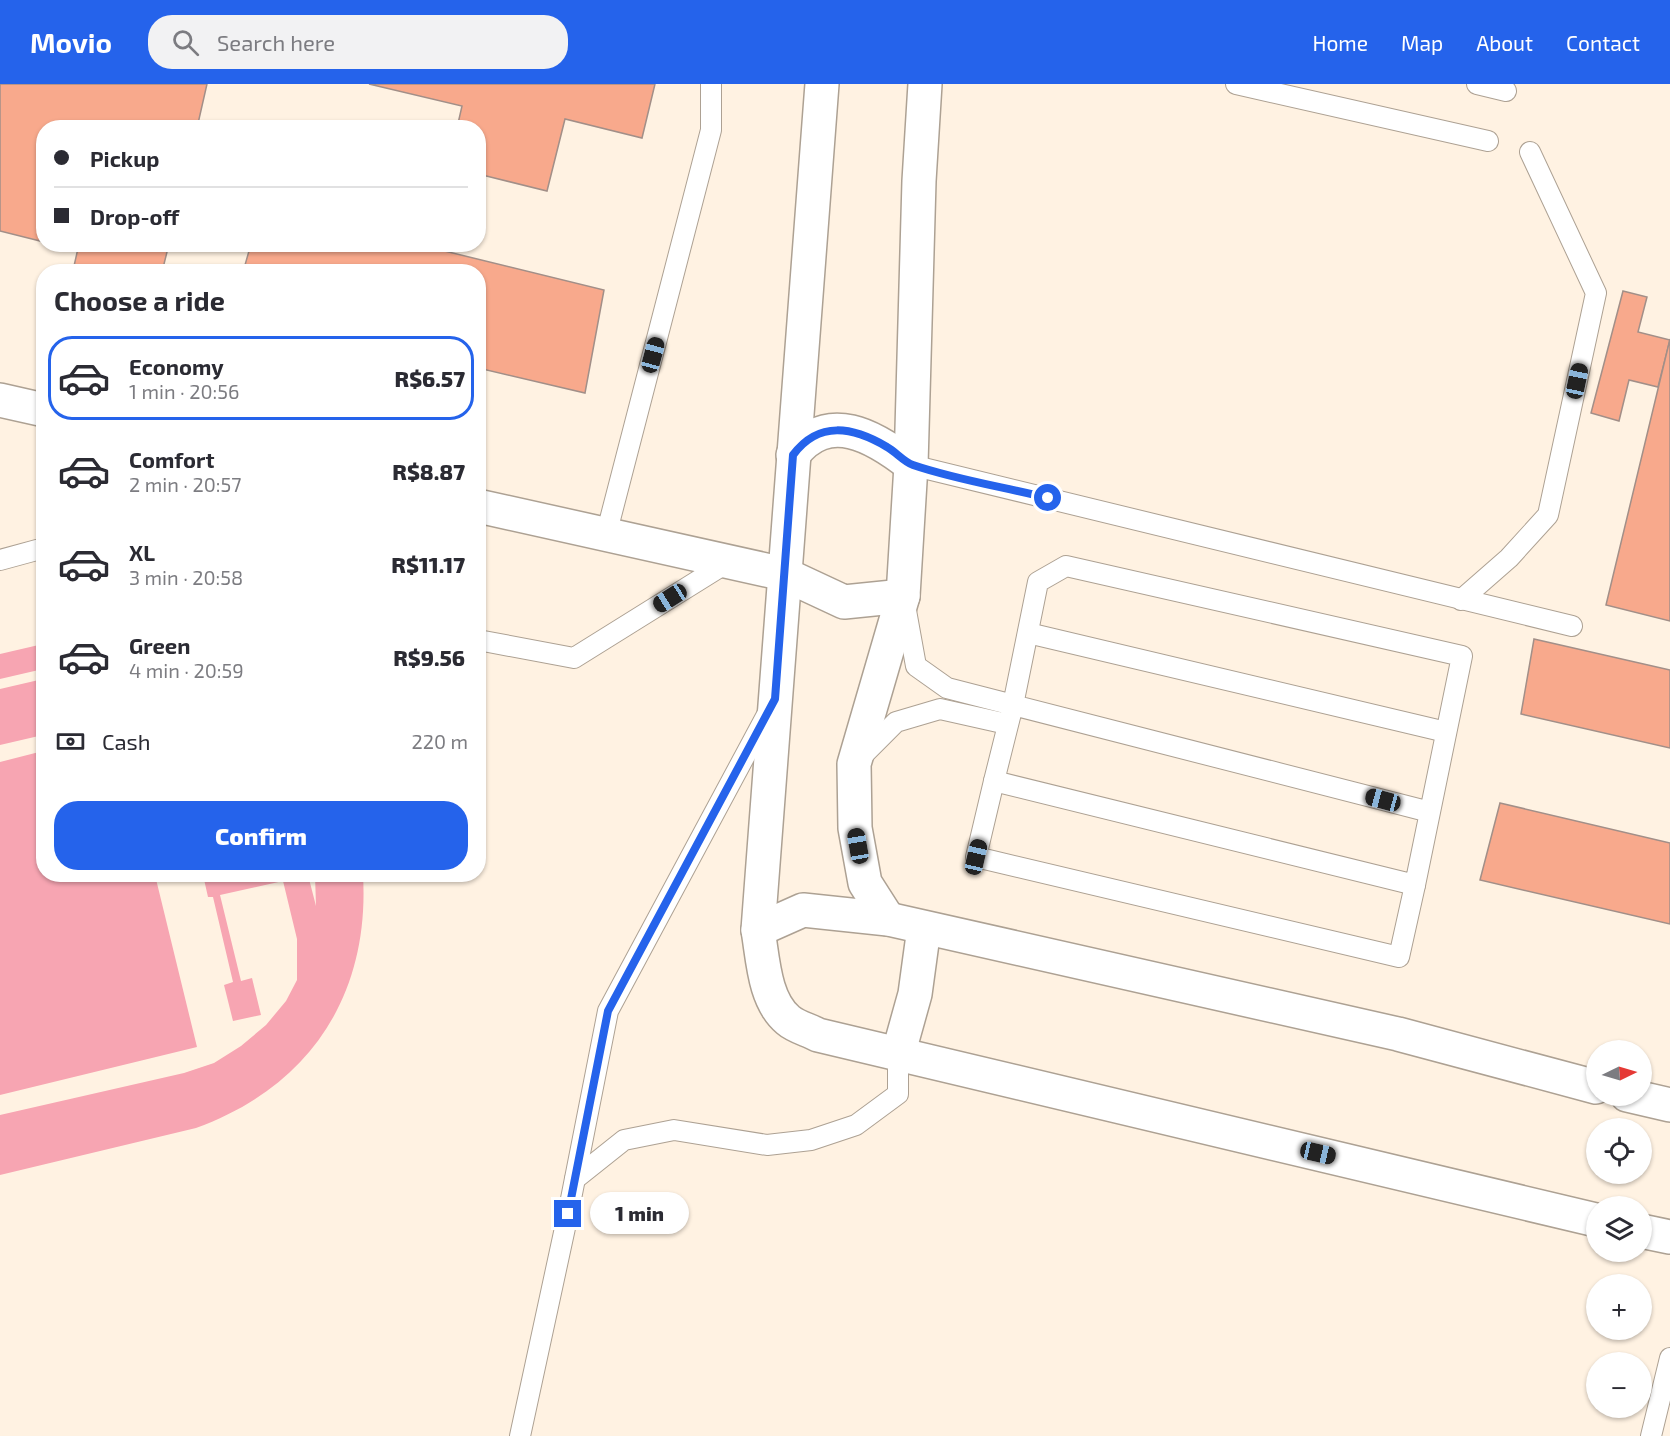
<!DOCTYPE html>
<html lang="en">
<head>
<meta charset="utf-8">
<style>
	:root { --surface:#fff; --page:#f2f2f3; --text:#2b2b33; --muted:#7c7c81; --line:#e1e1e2; --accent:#2563eb }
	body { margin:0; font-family:"Exo 2",sans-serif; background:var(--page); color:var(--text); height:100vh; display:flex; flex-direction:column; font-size:22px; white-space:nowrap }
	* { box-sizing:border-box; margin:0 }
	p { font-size:20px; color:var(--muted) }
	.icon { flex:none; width:33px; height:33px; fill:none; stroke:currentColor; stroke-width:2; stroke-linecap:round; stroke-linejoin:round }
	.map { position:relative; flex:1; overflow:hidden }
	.panel { position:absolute; left:36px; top:180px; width:450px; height:618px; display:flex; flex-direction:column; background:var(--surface); border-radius:24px; box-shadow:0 2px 4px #0004 }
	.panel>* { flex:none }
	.top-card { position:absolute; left:36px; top:36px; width:450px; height:132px; border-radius:24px; box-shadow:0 2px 4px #0004; display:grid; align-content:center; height:132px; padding:0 18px; background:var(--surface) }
	.needle { width:39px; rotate:85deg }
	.buttons { position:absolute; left:1586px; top:956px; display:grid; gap:12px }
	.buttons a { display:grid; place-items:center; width:66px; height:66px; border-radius:50%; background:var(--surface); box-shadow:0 2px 4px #0004; font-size:30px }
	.end { position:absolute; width:27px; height:27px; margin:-14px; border:8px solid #2563eb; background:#fff; box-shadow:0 0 0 3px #fff }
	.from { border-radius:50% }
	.bubble { position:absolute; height:42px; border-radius:21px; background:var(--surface); box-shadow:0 2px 4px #0004; font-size:20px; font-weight:800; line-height:42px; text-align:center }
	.car { position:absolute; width:18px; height:36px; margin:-18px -9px; border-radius:8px; box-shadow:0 0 4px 2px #0007; background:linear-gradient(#222 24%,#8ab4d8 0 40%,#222 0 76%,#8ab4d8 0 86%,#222 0) }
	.top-card b { display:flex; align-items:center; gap:21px; height:57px; font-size:22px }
	.top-card b+b { border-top:2px solid var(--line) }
	.top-card i { width:15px; height:15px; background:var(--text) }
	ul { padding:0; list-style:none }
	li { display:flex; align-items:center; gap:18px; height:84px; margin:0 12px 9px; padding:0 6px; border:3px solid transparent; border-radius:24px }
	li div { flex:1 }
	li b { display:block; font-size:22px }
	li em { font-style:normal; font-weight:800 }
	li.selected { border-color:var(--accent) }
	li>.icon { width:54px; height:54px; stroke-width:1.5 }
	h2 { padding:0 18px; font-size:27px; line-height:72px }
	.pay { display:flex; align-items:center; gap:15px; height:66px; padding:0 18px; font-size:22px }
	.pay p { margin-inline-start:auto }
	.action { display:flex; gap:12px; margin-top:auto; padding:12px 18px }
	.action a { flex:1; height:69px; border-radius:24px; background:var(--accent); color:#fff; font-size:24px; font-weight:800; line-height:69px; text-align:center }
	header { display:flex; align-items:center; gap:36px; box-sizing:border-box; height:84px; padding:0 30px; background:var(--accent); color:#fff }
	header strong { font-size:28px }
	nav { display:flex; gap:33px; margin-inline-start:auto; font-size:21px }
	.search { width:420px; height:54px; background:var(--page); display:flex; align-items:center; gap:15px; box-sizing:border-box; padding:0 21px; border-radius:24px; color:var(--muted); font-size:22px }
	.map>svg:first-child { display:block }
	.green { fill:#f7a5b2 }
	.building { fill:#f8a98c; stroke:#a28f88; stroke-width:1.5 }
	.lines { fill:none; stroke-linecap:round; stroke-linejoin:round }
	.service-casing { stroke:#ada193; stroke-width:22 }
	.minor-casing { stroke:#ada193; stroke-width:36 }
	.service { stroke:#fff; stroke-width:20 }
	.minor { stroke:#fff; stroke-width:33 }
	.route { stroke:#2563eb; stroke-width:8 }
</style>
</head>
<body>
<header>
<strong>Movio</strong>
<div class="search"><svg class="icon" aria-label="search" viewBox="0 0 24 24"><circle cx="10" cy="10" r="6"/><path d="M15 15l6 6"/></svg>Search here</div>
<nav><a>Home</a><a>Map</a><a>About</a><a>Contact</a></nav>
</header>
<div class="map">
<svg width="1670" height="1352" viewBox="0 0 1670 1352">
	<rect width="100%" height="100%" fill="#fff2e2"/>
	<g class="green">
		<path d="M43,560V585L0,595V570Z"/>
		<path d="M43,595V651L0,661V605Z"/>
		<path d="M43,667L44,790L155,791L197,963L0,1011V678Z"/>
		<path d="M203,791H308L316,822L315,791H363C370,912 309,1003 196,1044L0,1091V1031L184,989L214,979L241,962L266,941L286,917L297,896V855L283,797L220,811L241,897L252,894L261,931L233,937L224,901L233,898L213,813H208Z"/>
	</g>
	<g class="building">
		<path d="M0,0H207L197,44H44V158L0,147Z"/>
		<path d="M369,0H655L642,54L565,35L547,107L478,90V44H457L462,22Z"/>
		<path d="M79,160H169L162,188H98L74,182Z"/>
		<path d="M251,160H416L604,206L585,309L478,284V188H243Z"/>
		<path d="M1623,207L1647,213L1638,248L1670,256L1658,303L1629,296L1619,337L1591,329Z"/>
		<path d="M1670,255V537L1606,521Z"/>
		<path d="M1534,555L1670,586V664L1521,630Z"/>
		<path d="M1500,719L1670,759V840L1480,796Z"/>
	</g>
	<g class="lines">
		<defs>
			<g id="service">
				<path d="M1236,0L1488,57"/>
				<path d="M1477,0L1506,7"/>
				<path d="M911,381L1572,542"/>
				<path d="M606,451L711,46V0"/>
				<path d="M0,476L44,464"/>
				<path d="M1461,516L1509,474L1548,431L1596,209L1530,68"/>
				<path d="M905,521L916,582L947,604L1013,621L1430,728L1415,801L994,697L1013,621L1038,498L1066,482L1462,572L1430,728"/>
				<path d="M1028,549L1446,648"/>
				<path d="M478,556L574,574L728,478"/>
				<path d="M860,674L896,638L940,625L1007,640"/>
				<path d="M994,697L976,773L1399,873L1415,801"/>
				<path d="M575,1095L624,1056L674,1046L767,1061L811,1056L856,1041L898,1010V971"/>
				<path d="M520,1352L568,1130L608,927L769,627"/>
				<path d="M1651,1352L1670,1274"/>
			</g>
			<g id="minor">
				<path d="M822,0L758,846C763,875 764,916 788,936C796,943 809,946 818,951L1596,1136"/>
				<path d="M0,316L44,326"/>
				<path d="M793,371C828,325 874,352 911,381"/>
				<path d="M478,422L784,490L844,518L903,512"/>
				<path d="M888,835L865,799L855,744L854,680L903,512L911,381L919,97L925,0"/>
				<path d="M758,846L803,826L888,835L1398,950L1596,1003"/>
				<path d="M898,971L915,910L924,844"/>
				<path d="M1627,1011L1670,1021"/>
				<path d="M1641,1147L1670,1153"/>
			</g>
		</defs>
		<use href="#service" class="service-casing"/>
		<use href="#minor" class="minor-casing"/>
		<use href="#service" class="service"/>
		<use href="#minor" class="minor"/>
	</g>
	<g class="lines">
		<path class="route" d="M568,1130L608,927L775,615L793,371C819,336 853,343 887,363C896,368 904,378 913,381C957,396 1004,403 1048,414"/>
	</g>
</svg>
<div class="buttons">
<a><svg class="needle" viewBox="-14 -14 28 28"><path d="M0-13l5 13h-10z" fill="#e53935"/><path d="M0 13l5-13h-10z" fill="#7c7c81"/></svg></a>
<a><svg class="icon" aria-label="locate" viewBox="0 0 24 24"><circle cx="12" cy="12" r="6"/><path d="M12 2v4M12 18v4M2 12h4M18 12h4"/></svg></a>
<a><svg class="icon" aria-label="layers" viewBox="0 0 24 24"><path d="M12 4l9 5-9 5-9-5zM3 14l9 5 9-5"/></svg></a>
<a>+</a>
<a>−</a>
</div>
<i class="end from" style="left:1048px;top:414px"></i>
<i class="end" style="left:568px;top:1130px"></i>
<div class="bubble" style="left:590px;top:1108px;width:99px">1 min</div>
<i class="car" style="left:653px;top:271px;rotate:15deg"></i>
<i class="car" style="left:1577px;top:297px;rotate:12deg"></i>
<i class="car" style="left:670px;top:514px;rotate:238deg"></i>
<i class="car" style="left:1383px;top:716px;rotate:285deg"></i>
<i class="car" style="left:858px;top:762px;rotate:350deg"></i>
<i class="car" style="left:976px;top:773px;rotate:13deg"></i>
<i class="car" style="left:1318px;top:1069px;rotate:103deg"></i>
<div class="top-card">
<b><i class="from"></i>Pickup</b>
<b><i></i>Drop-off</b>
</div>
<section class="panel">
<h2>Choose a ride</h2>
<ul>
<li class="selected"><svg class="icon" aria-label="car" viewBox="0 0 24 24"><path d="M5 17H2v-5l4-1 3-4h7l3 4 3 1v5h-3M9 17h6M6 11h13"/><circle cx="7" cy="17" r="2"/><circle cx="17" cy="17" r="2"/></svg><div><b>Economy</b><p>1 min · 20:56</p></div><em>R$6.57</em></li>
<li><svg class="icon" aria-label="car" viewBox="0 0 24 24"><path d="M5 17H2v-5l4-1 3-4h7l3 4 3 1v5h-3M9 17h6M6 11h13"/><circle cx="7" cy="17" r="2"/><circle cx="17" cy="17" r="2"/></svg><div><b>Comfort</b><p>2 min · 20:57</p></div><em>R$8.87</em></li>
<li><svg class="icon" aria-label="car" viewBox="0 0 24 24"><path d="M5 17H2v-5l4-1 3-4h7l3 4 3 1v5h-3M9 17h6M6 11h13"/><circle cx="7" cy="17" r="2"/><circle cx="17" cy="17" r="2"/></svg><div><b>XL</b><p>3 min · 20:58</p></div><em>R$11.17</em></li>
<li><svg class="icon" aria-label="car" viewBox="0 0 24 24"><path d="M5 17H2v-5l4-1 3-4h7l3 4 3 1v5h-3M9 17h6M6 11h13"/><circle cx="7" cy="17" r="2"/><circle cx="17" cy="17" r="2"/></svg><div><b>Green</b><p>4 min · 20:59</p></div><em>R$9.56</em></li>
</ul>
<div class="pay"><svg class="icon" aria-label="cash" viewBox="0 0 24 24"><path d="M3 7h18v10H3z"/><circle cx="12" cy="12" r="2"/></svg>Cash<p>220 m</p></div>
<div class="action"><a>Confirm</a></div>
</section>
</div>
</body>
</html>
